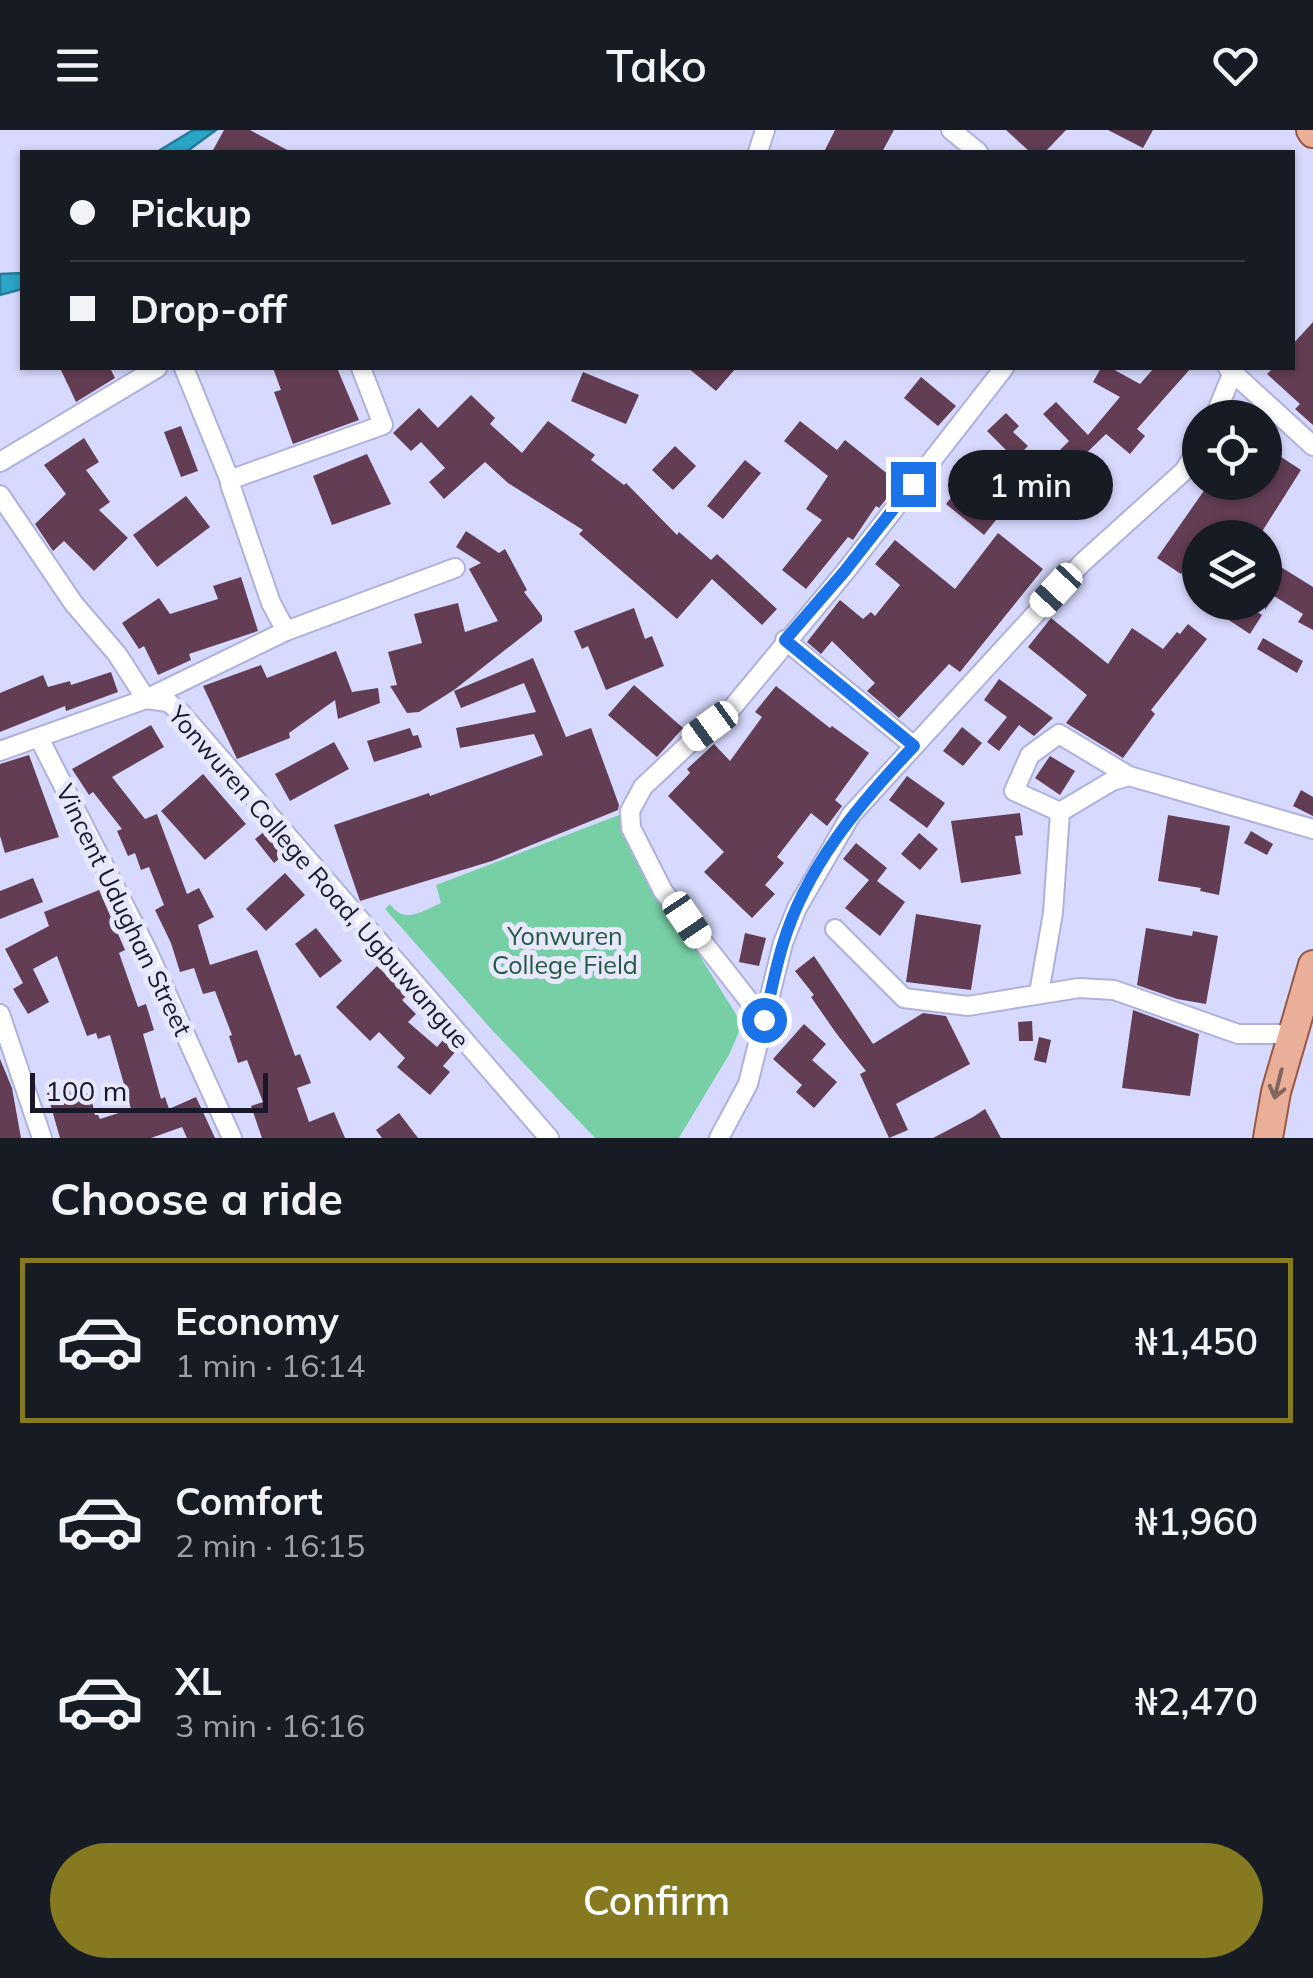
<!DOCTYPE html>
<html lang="en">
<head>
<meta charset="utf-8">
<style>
	:root { --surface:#171b24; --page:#242831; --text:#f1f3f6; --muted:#9ea1a6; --line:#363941; --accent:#867a20 }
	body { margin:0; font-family:Mulish,sans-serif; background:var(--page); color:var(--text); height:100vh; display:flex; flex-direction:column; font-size:38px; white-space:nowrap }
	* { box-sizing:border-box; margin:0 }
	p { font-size:32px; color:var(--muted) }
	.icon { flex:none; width:55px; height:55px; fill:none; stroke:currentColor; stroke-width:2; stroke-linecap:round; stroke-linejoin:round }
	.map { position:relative; height:1008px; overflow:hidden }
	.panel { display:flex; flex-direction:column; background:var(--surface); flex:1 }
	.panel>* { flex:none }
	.top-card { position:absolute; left:20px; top:20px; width:1275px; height:220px; border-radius:0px; box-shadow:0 2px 8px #0004; display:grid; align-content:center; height:220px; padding:0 50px; background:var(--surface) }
	.controls { position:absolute; left:1182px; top:270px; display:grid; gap:20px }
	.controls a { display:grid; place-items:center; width:100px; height:100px; border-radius:50%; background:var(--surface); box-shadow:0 2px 8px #0004; font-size:50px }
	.scale { position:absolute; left:30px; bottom:25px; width:238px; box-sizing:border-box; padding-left:10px; border:5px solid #191929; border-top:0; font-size:28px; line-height:35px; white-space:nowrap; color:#191929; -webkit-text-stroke:8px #e7e8fb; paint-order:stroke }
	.end { position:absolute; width:45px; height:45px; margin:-22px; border:12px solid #1a73e8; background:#fff; box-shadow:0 0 0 5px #fff }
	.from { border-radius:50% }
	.bubble { position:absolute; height:70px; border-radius:35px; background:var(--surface); box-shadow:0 2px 8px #0004; font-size:32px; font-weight:600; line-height:70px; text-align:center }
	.car { position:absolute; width:30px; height:60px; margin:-30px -15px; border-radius:12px; box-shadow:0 0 8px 2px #0007; background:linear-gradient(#fff 24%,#345 0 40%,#fff 0 76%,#345 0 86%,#fff 0) }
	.top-card b { display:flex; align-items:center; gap:35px; height:95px; font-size:38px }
	.top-card b+b { border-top:2px solid var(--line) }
	.top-card i { width:25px; height:25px; background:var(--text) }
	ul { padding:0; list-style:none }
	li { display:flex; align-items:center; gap:30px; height:165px; margin:0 20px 15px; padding:0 30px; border:5px solid transparent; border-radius:0px }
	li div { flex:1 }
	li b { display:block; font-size:38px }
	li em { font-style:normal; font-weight:600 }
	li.active { border-color:var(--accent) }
	li>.icon { width:90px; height:90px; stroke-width:1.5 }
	h2 { padding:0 50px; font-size:45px; line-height:120px }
	.cta { display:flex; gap:20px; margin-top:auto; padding:20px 50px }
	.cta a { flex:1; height:115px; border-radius:60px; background:var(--accent); color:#fff; font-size:40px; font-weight:600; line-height:115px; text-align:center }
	header { display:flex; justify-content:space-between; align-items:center; height:130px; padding:0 50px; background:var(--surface); font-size:45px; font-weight:600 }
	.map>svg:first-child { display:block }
	.green { fill:#77cfa5 }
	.water { fill:#2ba5c8; stroke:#267b98; stroke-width:2.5 }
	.building { fill:#623d54 }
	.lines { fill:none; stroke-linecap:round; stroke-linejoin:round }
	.minor-casing { stroke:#aeb1dc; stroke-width:22 }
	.primary-casing { stroke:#985844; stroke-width:32 }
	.minor { stroke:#fff; stroke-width:18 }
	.primary { stroke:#eaaf98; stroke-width:28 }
	.oneway { stroke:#826460 }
	.route { stroke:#1a73e8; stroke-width:12 }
	.labels { text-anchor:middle; stroke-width:10; stroke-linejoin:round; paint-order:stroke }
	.street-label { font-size:25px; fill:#191929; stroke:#e7e8fb }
	.park-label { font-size:25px; fill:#235841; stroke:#e7e8fb }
</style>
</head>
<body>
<header><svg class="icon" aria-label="menu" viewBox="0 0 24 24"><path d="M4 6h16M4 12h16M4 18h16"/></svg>Tako<svg class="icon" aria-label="heart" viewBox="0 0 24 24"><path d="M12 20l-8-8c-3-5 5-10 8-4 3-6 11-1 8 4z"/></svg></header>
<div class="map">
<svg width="1313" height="1008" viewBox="0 0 1313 1008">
	<rect width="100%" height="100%" fill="#d7dafe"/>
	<path class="green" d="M619,685L665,781L688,807L742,894L730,923L679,1008H595L493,901L385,779L390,774C405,795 422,781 441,773L436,755Z"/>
	<g class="water">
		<path d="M193,0H216L186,22H157Z"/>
		<path d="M22,143V159L0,165V144Z"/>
	</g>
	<g class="building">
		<path d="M224,0H250L291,22H212Z"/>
		<path d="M835,0H894L882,22H824Z"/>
		<path d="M1006,0H1066L1045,22H1030Z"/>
		<path d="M1108,0H1153L1143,18Z"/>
		<path d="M1313,192V295L1295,279L1300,274L1267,244L1273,238H1292V215Z"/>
		<path d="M60,238H110L115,248L76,272Z"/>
		<path d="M273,238H337L359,290L293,314L274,262L281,260Z"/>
		<path d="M688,238H736L716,261Z"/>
		<path d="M1101,238H1111L1140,254L1154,238H1191L1137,299L1145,306L1130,324L1106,304L1073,336L1059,321L1069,311L1043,284L1056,272L1088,305L1120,267L1093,252Z"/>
		<path d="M583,242L639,265L626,294L571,271Z"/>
		<path d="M921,247L956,276L938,296L904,268Z"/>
		<path d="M471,265L495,288L490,294L522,323L548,291L595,325L591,330L624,355L626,353L677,405L679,402L711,430L717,424L777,479L762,495L712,449L677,489L579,404L583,400L508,353L485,332L444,369L429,352L445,338L421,312L411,321L393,303L419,278L438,298Z"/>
		<path d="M1006,283L1019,296L1013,302L1028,316L1015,329L987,301Z"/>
		<path d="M800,291L837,320L845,310L899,353L879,378L876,376L853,410L848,407L806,459L782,440L822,390L806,379L828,346L784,311Z"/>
		<path d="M181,296L198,341L181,347L164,302Z"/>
		<path d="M84,308L99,332L86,340L110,372L99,380L128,408L94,441L64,411L53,421L35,394L66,364L44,335Z"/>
		<path d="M675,316L696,336L673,360L652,340Z"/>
		<path d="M1275,323L1301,340L1258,408H1200V416L1181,444L1157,428L1210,352H1265V338Z"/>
		<path d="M367,324L391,374L332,395L313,346Z"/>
		<path d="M745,330L761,343L723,389L707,376Z"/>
		<path d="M1060,339L1077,355L1047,384L1031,368Z"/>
		<path d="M969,345L1007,376L984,405L946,374Z"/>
		<path d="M186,366L210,397L157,437L133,405Z"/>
		<path d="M466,401L499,423L505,419L527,460L524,462L542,486V491L454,560L419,582L407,583L390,556L397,555L388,522L422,513L414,484L458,473L465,502L498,491L469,439L481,433L456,417Z"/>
		<path d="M998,403L1043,439L960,542L949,534L899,588L867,561L875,553L832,511L821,524L807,512L840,470L863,489L871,482L875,486L900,455L875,434L895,410L955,459Z"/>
		<path d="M1265,427L1313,457V500L1298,492L1303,484L1274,466L1265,480Z"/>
		<path d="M241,447L258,501L189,524L191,530L158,545L144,516L139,519L122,493L159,468L170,484L218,469L213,456Z"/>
		<path d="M1225,472H1242L1262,485L1250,504L1218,483Z"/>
		<path d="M634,478L645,509L652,506L664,536L606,560L588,516L582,519L574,501Z"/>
		<path d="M1051,488L1108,534L1132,498L1163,519L1177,502L1180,504L1188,494L1207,509L1151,580L1155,584L1123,628L1066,593L1087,565L1028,517Z"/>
		<path d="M1263,508L1303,531L1297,543L1257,519Z"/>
		<path d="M336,521L352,562L378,558L380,573L338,589L335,570L289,603L290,608L237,629L203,556L261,535L267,548Z"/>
		<path d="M533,528L566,607L591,598L619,675L618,680L492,731L360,771L334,695L429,663L430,666L543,625L534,604L460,618L456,598L536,582L524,553L461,578L454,561Z"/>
		<path d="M111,542L118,562L66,581L65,576L0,602V563L43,545L48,557L70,551L71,555Z"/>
		<path d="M999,549L1053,588L1034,606L1019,595L999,621L987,612L1007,587L984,570Z"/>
		<path d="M634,555L683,598L657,627L608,585Z"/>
		<path d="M776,556L830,598L832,596L869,623L835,670L842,676L827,696L811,683L777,727L784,733L765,755L775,764L752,788L704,742L724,722L668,666L690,643L687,639L714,614L730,631L762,587L755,582Z"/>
		<path d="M151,595L164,617L112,647L145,689L157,684L187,764L199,758L214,787L198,795L210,835L257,820L295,926L300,924L311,953L297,958L309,992L334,982L345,1008H262L251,976L263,972L247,930L238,933L229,906L232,905L215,861L203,864L194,838L180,842L171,813L155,780L164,775L149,737L141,740L135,723L128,726L117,701L122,699L93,662L89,665L72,639Z"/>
		<path d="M962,597L982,613L963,636L943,621Z"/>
		<path d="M410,598L413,606L418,605L422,617L374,632L367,611Z"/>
		<path d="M334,612L349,639L290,671L275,644Z"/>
		<path d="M29,625L59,707L5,723L0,706V634Z"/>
		<path d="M1050,626L1075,641L1060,665L1035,648Z"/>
		<path d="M203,644L246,694L205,730L161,681Z"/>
		<path d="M907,646L945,673L927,698L889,670Z"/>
		<path d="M1301,660L1313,667V686L1293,676Z"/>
		<path d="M1020,683L1023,705L1015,706L1021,744L961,753L951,691Z"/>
		<path d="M1168,685L1230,696L1219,765L1200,761L1201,758L1158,751Z"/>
		<path d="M265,701L284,725L274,733L255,709Z"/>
		<path d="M1251,701L1273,714L1267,725L1244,713Z"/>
		<path d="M919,703L938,719L920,740L901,724Z"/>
		<path d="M856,713L887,738L877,751L905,772L880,806L845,778L869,750L843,729Z"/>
		<path d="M285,743L305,765L266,801L246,779Z"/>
		<path d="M33,748L43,772L0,789V761Z"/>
		<path d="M99,760L125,820L119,823L138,877L146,874L154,900L143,904L161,969L165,967L169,979L196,967L215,1008H187L182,997L151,1008H60L47,963L68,956L72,967L90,963L95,985H98L100,989L131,979L110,905L98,909L96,903L87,906L57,826L33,839L49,872L28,884L13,859L23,853L5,819L49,796L44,782Z"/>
		<path d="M916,784L981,795L971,860L906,852Z"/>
		<path d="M316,798L342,831L320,848L295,814Z"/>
		<path d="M1146,798L1192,806L1193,801L1218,806L1206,874L1177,869L1137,855Z"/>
		<path d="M745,803L766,808L759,836L739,832Z"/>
		<path d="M814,826L873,914L923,883L946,886L970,934L896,974L908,1000L889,1008L860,944L866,941L836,903L811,867L814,865L795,841Z"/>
		<path d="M377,836L407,865L402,870L416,884L408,892L437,917L444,909L457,920L443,936L450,942L430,965L397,937L405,928L379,902L370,911L336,877Z"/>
		<path d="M1133,880L1199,904L1190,966L1122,958Z"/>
		<path d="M1032,891L1033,911H1019L1018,892Z"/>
		<path d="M804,894L826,914L812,930L837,952L814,978L796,962L802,955L773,929Z"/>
		<path d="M1039,907L1051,910L1046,933L1034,930Z"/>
		<path d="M0,929L12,958L21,1008H0Z"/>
		<path d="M985,979L1001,1008H933L973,987Z"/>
		<path d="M399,983L418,1008H382L376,1000Z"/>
	</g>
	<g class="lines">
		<defs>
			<g id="minor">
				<path d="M951,0L978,22"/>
				<path d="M758,22L765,0"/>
				<path d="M184,238L231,353"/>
				<path d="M1228,238L1313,316"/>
				<path d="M1214,288L1233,242"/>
				<path d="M0,332L157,238"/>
				<path d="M0,365L74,474L117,524L146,569L286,501L455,438"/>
				<path d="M286,501L271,473L230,354L232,349L383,295L361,238"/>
				<path d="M785,510L914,616"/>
				<path d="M39,608L147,820L232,1008"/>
				<path d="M0,621L146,569L168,572L181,583L549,1008"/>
				<path d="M1060,682L1112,651L1129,646L1313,699"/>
				<path d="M835,799L904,868L968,876L1079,858L1114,860L1238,904H1292"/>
				<path d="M1039,863L1053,783L1060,682L1014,661L1030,625L1059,604L1129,646"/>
				<path d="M0,884L42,1008"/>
				<path d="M764,890L663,761L631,698L630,681L643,657L694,609L727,584L845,442L1004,238"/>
				<path d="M719,1008L748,954L783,813L797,778L851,685L1082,433L1184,341L1200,315"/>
			</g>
			<g id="primary">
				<path d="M1311,0L1313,3"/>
				<path d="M1268,1008L1276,962L1313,835"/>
			</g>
		</defs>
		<use href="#minor" class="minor-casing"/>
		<use href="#primary" class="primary-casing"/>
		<use href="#minor" class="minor"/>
		<use href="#primary" class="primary"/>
	</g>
	<defs><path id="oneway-shaft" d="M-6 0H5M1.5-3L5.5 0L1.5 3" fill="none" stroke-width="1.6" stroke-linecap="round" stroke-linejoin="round" transform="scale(2.5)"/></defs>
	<use class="oneway" href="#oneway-shaft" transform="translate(1278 954) rotate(104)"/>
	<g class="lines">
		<path class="route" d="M764,890C771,865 775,839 783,814C806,737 859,674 914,616L785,510L844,442L913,354"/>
	</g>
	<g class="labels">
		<g class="street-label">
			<text transform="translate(319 747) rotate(49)" y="9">Yonwuren College Road, Ugbuwangue</text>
			<text transform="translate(124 780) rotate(64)" y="9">Vincent Udughan Street</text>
		</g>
		<g class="park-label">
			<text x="565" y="815">Yonwuren<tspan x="565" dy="29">College Field</tspan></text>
		</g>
	</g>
</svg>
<div class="controls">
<a><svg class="icon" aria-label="locate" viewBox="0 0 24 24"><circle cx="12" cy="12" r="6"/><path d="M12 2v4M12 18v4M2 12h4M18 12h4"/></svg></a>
<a><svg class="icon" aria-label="layers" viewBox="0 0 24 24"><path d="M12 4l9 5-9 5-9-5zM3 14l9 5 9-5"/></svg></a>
</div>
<div class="scale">100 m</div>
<i class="end from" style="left:764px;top:890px"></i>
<i class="end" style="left:913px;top:354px"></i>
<div class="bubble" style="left:948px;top:320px;width:165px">1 min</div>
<i class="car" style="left:1056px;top:460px;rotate:223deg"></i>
<i class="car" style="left:710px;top:596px;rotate:234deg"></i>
<i class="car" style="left:687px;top:790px;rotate:146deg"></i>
<div class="top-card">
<b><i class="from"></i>Pickup</b>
<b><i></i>Drop-off</b>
</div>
</div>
<section class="panel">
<h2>Choose a ride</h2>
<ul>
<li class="active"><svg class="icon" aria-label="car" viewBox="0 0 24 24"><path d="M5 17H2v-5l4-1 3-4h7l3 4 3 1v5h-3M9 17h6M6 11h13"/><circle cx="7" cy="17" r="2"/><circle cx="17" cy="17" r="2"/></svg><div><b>Economy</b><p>1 min · 16:14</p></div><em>₦1,450</em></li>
<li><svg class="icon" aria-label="car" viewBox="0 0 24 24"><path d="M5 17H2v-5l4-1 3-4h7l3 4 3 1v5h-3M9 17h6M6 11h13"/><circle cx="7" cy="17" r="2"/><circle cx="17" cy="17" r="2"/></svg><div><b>Comfort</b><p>2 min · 16:15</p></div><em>₦1,960</em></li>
<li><svg class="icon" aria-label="car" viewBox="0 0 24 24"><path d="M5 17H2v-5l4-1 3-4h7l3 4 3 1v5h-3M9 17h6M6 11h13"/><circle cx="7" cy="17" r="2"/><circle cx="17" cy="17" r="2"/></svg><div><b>XL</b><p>3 min · 16:16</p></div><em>₦2,470</em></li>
</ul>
<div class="cta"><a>Confirm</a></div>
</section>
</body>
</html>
